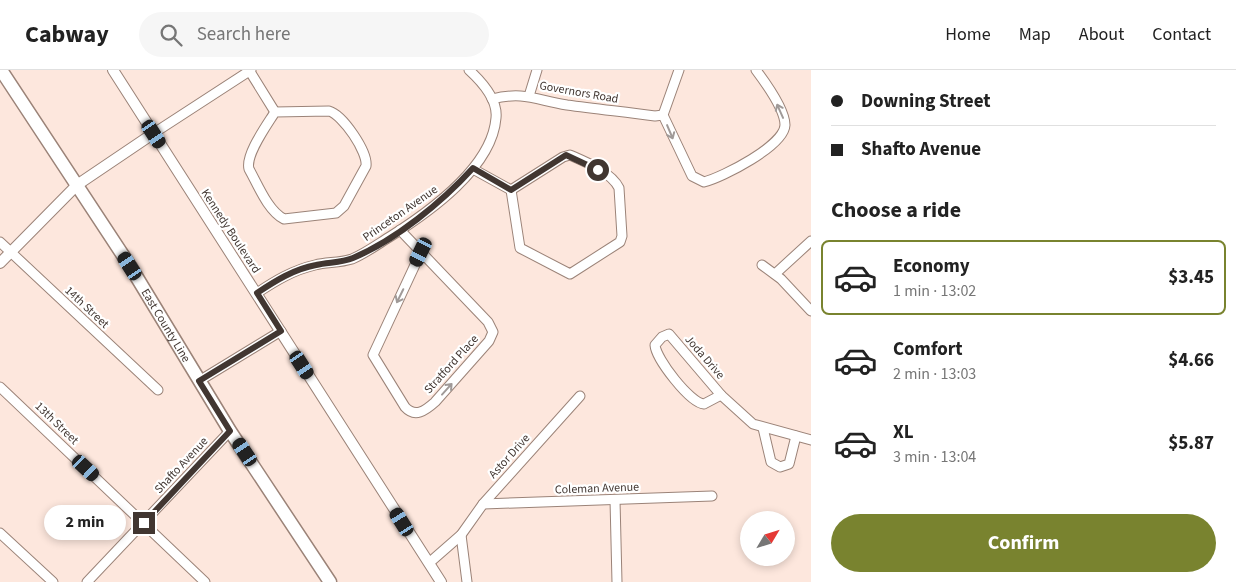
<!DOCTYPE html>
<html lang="en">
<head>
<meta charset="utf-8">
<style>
	:root { --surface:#fff; --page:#f6f6f6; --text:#222; --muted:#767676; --line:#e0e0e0; --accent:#79832f }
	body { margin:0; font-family:"Source Sans 3",sans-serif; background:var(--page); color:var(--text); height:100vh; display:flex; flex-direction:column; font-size:19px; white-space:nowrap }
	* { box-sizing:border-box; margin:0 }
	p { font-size:16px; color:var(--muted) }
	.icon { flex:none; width:28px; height:28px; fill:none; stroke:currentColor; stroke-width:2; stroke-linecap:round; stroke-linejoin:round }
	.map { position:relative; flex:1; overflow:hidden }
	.drawer { display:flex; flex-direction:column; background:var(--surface); width:425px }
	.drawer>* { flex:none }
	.hud { display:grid; align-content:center; height:110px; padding:0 20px; background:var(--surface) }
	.needle { width:32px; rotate:52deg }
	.controls { position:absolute; left:740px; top:441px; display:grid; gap:10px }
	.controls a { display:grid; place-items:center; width:55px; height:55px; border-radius:50%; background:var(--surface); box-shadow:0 2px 8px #0003; font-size:25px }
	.end { position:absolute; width:22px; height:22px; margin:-11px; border:6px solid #413631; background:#fff; box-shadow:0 0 0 2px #fff }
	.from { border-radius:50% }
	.bubble { position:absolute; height:35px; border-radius:18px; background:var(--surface); box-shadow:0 2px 8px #0003; font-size:16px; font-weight:700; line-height:35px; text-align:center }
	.car { position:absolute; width:15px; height:30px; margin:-15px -8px; border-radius:6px; box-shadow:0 0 4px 1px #0007; background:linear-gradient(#222 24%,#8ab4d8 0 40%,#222 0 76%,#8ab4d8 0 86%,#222 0) }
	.hud b { display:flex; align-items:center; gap:18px; height:48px; font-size:19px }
	.hud b+b { border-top:1px solid var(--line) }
	.hud i { width:12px; height:12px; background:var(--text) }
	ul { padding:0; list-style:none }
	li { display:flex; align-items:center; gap:15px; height:75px; margin:0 10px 8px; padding:0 10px; border:2px solid transparent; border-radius:8px }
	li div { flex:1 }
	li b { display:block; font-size:19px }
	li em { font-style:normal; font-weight:700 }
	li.on { border-color:var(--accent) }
	li>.icon { width:45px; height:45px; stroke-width:1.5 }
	h2 { padding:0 20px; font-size:22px; line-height:60px }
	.primary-button { display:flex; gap:10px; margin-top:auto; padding:10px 20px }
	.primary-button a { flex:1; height:58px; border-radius:30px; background:var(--accent); color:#fff; font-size:20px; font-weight:700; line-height:58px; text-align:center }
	header { display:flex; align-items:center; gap:30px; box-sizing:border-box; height:70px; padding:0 25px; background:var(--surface); border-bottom:1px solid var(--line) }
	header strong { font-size:24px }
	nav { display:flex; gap:28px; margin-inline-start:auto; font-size:18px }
	.search { width:350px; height:45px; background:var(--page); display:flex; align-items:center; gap:12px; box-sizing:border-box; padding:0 18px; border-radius:28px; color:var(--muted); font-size:19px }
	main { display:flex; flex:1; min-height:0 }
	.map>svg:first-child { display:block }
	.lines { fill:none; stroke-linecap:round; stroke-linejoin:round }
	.minor-casing { stroke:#9b8378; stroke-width:11 }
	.tertiary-casing { stroke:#9b8378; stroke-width:12 }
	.primary-casing { stroke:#9b8378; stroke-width:15 }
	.minor { stroke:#fff; stroke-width:9 }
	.tertiary { stroke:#fff; stroke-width:10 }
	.primary { stroke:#fff; stroke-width:12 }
	.oneway { stroke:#a09a98 }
	.route { stroke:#413631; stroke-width:6 }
	.labels { text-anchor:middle; stroke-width:4.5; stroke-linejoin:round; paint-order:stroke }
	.street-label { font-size:12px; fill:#413631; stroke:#fff }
</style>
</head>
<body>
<header>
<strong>Cabway</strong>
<div class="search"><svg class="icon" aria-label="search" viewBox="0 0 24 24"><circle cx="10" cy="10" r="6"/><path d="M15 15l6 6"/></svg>Search here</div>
<nav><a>Home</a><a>Map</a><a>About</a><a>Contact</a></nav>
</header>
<main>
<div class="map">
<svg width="811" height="512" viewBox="0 0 811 512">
	<rect width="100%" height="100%" fill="#fde7dd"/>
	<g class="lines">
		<defs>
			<g id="minor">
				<path d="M249,0L275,42"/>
				<path d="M679,0L663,45L692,106L704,112C723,107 784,76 785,55C785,40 765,12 756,0"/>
				<path d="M529,26L537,0"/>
				<path d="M492,29C524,21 536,30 567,35C596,39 625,42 655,46L663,45"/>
				<path d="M329,41C343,45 368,82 366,96L344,136L336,143L284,149C268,141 258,115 249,99C245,85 267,55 275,42Z"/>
				<path d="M154,63L251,0"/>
				<path d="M570,85C586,92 611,102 619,118L622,166L620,172L570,204L520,178L511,120L563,87Z"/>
				<path d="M473,99L511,120"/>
				<path d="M400,160L488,252L493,262L489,271L435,332C425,341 415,348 405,337L373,285L421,182"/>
				<path d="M0,172L158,320"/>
				<path d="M762,195L781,209L811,241"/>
				<path d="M775,204L811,171"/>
				<path d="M257,223C275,211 293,200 315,195C327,192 339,193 352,189C366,183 378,174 391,166C429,142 492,98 496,48C498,30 481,11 469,0"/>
				<path d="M669,264L721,325L704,334C690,333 656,289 655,275L662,267Z"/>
				<path d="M199,311L281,261"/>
				<path d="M0,317L205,512"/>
				<path d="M721,325L753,354L811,370"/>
				<path d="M763,358L771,392L780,397L789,394L796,366"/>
				<path d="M615,430L617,512"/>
				<path d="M483,434L712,426"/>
				<path d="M0,463L53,512"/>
				<path d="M461,465L467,512"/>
				<path d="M429,493L461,465L483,434L580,326"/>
				<path d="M87,512L230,361"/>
			</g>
			<g id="tertiary">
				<path d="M113,0L441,512"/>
				<path d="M0,193L77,115L154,63"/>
			</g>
			<g id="primary">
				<path id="s1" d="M1,0L130,196L230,361L330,512"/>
			</g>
		</defs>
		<use href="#minor" class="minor-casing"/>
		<use href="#tertiary" class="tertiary-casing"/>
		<use href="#primary" class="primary-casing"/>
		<use href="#minor" class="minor"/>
		<use href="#tertiary" class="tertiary"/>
		<use href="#primary" class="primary"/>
	</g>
	<defs><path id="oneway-shaft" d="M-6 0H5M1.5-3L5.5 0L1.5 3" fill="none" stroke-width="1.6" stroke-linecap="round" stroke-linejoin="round" transform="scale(1.25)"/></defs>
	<g class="oneway">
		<use href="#oneway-shaft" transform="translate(780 41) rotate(-114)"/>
		<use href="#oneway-shaft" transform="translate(670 62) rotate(67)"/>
		<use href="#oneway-shaft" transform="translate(400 226) rotate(116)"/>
		<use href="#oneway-shaft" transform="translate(447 319) rotate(-48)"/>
	</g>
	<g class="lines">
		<path class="route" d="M144,453L230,361L199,311L281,261L257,223C275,211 294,199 316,195C328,192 341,193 353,188C396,170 442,132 473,98L511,120L566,85L598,100"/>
	</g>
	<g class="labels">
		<g class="street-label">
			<text transform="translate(579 22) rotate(10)" y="4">Governors Road</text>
			<text transform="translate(400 143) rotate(-35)" y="4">Princeton Avenue</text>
			<text transform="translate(231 161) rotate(57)" y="4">Kennedy Boulevard</text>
			<text transform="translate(87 237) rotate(43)" y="4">14th Street</text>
			<text dy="4" stroke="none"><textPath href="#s1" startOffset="304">East County Line</textPath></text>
			<text transform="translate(705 287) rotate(49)" y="4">Joda Drive</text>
			<text transform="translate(451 294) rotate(-48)" y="4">Stratford Place</text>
			<text transform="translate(57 353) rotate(44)" y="4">13th Street</text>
			<text transform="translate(509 386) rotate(-48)" y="4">Astor Drive</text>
			<text transform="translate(181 395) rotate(-47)" y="4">Shafto Avenue</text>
			<text transform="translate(597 418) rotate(-2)" y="4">Coleman Avenue</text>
		</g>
	</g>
</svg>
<div class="controls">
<a><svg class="needle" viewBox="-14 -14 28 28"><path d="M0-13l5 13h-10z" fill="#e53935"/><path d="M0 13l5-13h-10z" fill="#767676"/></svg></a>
</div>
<i class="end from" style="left:598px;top:100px"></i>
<i class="end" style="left:144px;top:453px"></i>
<div class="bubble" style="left:44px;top:435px;width:82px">2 min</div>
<i class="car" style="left:154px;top:64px;rotate:147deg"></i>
<i class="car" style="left:421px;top:182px;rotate:206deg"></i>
<i class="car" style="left:130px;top:196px;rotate:327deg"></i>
<i class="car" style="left:302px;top:295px;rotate:147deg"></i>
<i class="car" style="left:245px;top:382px;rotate:326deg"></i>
<i class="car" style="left:86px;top:398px;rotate:133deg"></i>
<i class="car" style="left:402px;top:452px;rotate:328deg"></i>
</div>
<section class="drawer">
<div class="hud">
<b><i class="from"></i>Downing Street</b>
<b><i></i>Shafto Avenue</b>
</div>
<h2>Choose a ride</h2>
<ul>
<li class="on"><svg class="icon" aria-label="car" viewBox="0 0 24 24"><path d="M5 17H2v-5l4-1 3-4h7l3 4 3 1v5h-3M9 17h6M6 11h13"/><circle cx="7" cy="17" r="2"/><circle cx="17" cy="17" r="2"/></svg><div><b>Economy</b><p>1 min · 13:02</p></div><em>$3.45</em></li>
<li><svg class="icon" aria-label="car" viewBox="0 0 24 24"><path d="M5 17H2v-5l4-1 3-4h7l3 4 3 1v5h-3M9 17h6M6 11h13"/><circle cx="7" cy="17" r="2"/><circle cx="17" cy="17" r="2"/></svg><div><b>Comfort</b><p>2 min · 13:03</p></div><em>$4.66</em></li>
<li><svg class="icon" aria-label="car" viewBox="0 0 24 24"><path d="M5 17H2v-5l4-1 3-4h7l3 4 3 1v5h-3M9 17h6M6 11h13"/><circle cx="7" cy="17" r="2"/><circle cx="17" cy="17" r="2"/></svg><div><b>XL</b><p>3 min · 13:04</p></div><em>$5.87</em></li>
</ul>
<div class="primary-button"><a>Confirm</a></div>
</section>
</main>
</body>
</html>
